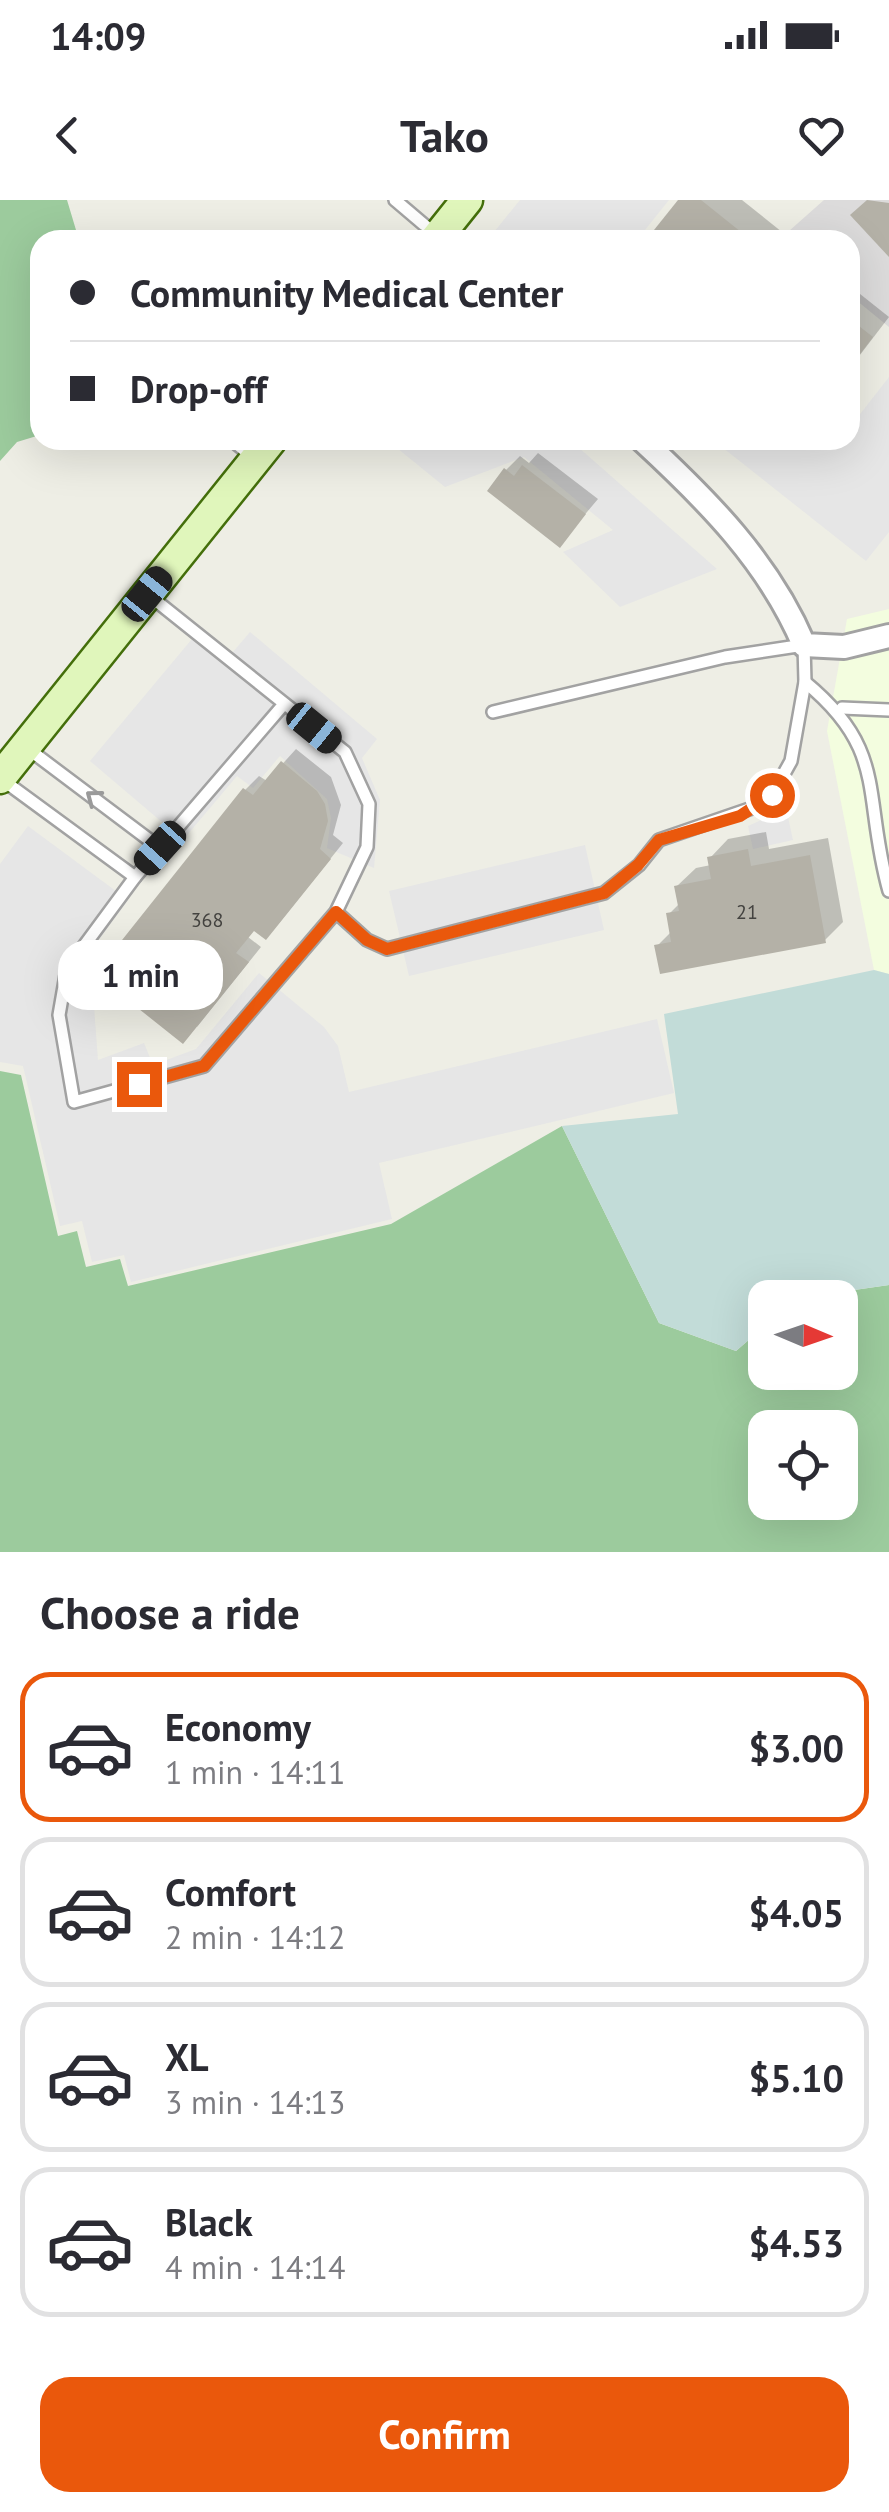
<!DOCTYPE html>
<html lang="en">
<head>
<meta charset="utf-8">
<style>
	:root { --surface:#fff; --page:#f7f7f7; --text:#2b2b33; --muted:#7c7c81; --line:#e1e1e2; --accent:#ea580c }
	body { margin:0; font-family:"PT Sans",sans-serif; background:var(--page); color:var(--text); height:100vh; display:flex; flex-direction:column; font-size:38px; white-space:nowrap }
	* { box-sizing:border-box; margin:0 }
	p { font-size:32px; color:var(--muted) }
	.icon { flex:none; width:55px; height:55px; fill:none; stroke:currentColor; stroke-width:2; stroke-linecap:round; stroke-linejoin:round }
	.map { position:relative; height:1352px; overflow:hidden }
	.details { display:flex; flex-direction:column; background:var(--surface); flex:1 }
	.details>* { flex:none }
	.guide { position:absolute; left:30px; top:30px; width:830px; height:220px; border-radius:30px; box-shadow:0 10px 40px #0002; display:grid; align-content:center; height:220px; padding:0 40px; background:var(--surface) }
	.needle { width:65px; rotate:92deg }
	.buttons { position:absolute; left:748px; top:1080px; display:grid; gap:20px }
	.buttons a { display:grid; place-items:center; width:110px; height:110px; border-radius:20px; background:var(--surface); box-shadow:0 10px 40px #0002; font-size:50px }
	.end { position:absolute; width:45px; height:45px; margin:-22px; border:12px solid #ea580c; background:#fff; box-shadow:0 0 0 5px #fff }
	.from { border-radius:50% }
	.bubble { position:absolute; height:70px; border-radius:30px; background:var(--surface); box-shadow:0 10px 40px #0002; font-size:32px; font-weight:700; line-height:70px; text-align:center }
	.car { position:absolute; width:30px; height:60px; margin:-30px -15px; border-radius:12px; box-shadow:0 0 8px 2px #0007; background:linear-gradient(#222 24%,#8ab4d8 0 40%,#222 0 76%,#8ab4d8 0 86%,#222 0) }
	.guide b { display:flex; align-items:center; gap:35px; height:95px; font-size:38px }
	.guide b+b { border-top:2px solid var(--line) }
	.guide i { width:25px; height:25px; background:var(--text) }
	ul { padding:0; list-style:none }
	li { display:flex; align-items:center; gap:30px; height:150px; margin:0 20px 15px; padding:0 20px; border:5px solid var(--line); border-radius:30px }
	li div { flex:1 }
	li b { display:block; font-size:38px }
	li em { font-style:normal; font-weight:700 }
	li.on { border-color:var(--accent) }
	li>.icon { width:90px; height:90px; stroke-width:1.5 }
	h2 { padding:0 40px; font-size:45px; line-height:120px }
	.action { display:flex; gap:20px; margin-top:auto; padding:20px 40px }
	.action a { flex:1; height:115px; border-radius:30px; background:var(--accent); color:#fff; font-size:40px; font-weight:700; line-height:115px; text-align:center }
	.status { display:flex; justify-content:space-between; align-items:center; height:70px; padding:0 50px; background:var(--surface); direction:ltr }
	.status svg { height:28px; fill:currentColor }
	header { display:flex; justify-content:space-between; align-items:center; height:130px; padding:0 40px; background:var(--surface); font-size:45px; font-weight:700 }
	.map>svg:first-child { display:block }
	.residential { fill:#dcdbdb }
	.education { fill:#f3fddf }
	.forest { fill:#9ccb9d; fill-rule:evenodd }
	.wetland { fill:#c2dcd8 }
	.parking { fill:#e6e6e6 }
	.shadow { fill:#0003 }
	.building { fill:#b4b1a7 }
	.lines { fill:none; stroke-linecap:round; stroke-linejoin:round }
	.lane-casing { stroke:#a2a2a2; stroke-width:16 }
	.street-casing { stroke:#a2a2a2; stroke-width:28 }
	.secondary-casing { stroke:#446f0b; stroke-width:35 }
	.lane { stroke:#fff; stroke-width:11 }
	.street { stroke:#fff; stroke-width:22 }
	.secondary { stroke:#e0f6bb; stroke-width:30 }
	.oneway { stroke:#9a9a9a }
	.route { stroke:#ea580c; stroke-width:12 }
	.labels { text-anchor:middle; stroke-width:9; stroke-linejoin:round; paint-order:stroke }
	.number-label { font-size:20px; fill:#444340 }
</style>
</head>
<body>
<div class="status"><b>14:09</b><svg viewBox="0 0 49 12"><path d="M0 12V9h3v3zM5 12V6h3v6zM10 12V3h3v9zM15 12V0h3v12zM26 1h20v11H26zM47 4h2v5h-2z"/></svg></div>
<header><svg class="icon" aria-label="back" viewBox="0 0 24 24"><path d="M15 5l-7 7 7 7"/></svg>Tako<svg class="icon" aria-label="heart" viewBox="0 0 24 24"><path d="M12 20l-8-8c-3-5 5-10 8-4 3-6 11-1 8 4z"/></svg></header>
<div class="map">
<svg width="889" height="1352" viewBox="0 0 889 1352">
	<rect width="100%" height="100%" fill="#eeeee5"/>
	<path class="residential" d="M824,0H889V127L850,95V40L780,39Z"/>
	<path class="education" d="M889,409V774L874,770L827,531L847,419Z"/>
	<g class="forest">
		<path d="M0,0H67L79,40H40V235L17,242L0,261Z"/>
		<path d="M0,871L21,875L58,1036L77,1031L86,1067L120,1059L128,1086L391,1024L562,926L659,1123L736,1151L765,1126V1172H840V1098L806,1097L889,1085V1352H0ZM765,1228H840V1302H765Z"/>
	</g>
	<path class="wetland" d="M874,770L889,774V1085L806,1097L765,1098V1126L736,1151L659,1123L562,926L678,914L664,814Z"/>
	<g class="parking">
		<path d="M520,0H669L637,40H504L494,32Z"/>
		<path d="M889,177V332L866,361L713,240H850V227Z"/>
		<path d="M387,240H570L717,369L620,407L563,352L613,330L524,257L445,287Z"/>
		<path d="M202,427L232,453L250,432L377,539L362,558L380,600L374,668L327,648L331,618L327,599L280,556L253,588L237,576L183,640L90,561Z"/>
		<path d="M784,599L793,640L753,649L748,626L770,616Z"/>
		<path d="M28,626L128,700L82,763L71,798L94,806L98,860L144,843L153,865L196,849L259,773L324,827L338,846L349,892L657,819L674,893L379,963L392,1019L131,1082L124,1055L92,1062L82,1021L60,1026L23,866L0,862V664Z"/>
		<path d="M585,645L604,730L409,776L389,691Z"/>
	</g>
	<g class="shadow">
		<path d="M681,0H742L792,40H649Z"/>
		<path d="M850,86L889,117L850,168Z"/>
		<path d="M538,253L598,299L560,344L506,270L520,256L529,263Z"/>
		<path d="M296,549L331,577L341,605L333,635L343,643L279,723L255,729L248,737L261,747L197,827L245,590L259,576L267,581Z"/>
		<path d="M766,632L769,649L828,638L843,722L825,740L657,746L672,731L669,714L680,703L677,686L696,668L711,665L710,658L728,639Z"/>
	</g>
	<g class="building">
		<path d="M678,0H701L751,40H646Z"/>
		<path d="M867,0L889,3V57L850,15Z"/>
		<path d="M850,119L873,137L850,167Z"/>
		<path d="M522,265L586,314L560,348L487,291L504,268L514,276Z"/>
		<path d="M281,561L317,591L325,604L328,621L320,649L331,659L266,740L254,731L236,753L249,762L183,844L95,774L243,588L253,595Z"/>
		<path d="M748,649L751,666L810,655L826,743L660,774L654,745L671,742L666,713L679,711L674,686L711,679L707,657Z"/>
	</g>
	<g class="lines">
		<defs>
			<g id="lane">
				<path d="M395,0L435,34"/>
				<path d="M232,240L255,259"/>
				<path d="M150,396L345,552L369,604L367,647L336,712L204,866L74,902L59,815L67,769L135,677L284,504"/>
				<path d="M805,482C889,551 862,595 889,691"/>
				<path d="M842,508L889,510"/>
				<path d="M27,548L160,648"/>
				<path d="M0,578L135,677"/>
				<path d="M336,712L367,740L387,749L604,693L639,665L659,640L758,606L772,595L791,561L805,482L804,445L725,457L493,512"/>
			</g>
			<path id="street" d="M642,240C707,300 769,362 804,445L844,447L889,436"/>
			<g id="secondary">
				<path d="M435,40L467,0"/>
				<path d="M0,578L271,240"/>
			</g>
		</defs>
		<use href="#lane" class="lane-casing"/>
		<use href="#street" class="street-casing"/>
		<use href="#secondary" class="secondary-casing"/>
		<use href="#lane" class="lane"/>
		<use href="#street" class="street"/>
		<use href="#secondary" class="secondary"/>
	</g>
	<defs><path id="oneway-chevron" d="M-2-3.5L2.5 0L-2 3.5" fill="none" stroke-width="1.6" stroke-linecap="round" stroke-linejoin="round" transform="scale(2.5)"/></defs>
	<use class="oneway" href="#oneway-chevron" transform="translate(93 597) rotate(-143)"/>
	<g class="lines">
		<path class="route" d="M139,884L204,866L336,712L367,740L387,749L604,693L638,665L659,640L740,616L772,595"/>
	</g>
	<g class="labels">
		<g class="number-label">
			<text x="747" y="719">21</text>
			<text x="207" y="727">368</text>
		</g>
	</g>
</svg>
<div class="buttons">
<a><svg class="needle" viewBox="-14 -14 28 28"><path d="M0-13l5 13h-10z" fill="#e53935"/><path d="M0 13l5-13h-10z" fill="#7c7c81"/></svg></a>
<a><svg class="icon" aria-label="locate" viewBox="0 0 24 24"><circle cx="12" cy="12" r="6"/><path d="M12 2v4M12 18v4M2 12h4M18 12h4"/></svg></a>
</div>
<i class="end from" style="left:772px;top:595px"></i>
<i class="end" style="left:139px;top:884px"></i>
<div class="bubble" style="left:58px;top:740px;width:165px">1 min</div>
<i class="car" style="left:147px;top:394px;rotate:39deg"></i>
<i class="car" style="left:314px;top:528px;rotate:129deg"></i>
<i class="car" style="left:160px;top:648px;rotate:222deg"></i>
<div class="guide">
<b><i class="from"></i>Community Medical Center</b>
<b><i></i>Drop-off</b>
</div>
</div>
<section class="details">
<h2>Choose a ride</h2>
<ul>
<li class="on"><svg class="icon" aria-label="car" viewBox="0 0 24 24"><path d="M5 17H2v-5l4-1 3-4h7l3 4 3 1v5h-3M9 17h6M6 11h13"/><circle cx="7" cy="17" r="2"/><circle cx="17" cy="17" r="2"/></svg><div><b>Economy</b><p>1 min · 14:11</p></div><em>$3.00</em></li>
<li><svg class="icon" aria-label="car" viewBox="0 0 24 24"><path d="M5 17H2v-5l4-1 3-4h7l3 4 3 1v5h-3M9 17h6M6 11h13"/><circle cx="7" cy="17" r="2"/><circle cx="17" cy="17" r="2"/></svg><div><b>Comfort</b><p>2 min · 14:12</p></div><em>$4.05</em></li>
<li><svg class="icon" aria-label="car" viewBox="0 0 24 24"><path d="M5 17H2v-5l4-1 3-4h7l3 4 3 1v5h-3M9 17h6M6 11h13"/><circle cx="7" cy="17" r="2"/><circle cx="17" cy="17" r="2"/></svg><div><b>XL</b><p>3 min · 14:13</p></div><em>$5.10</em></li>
<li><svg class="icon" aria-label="car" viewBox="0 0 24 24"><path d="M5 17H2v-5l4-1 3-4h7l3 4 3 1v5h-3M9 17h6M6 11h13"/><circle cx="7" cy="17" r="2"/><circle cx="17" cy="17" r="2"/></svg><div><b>Black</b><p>4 min · 14:14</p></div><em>$4.53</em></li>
</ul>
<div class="action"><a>Confirm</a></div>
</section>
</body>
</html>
